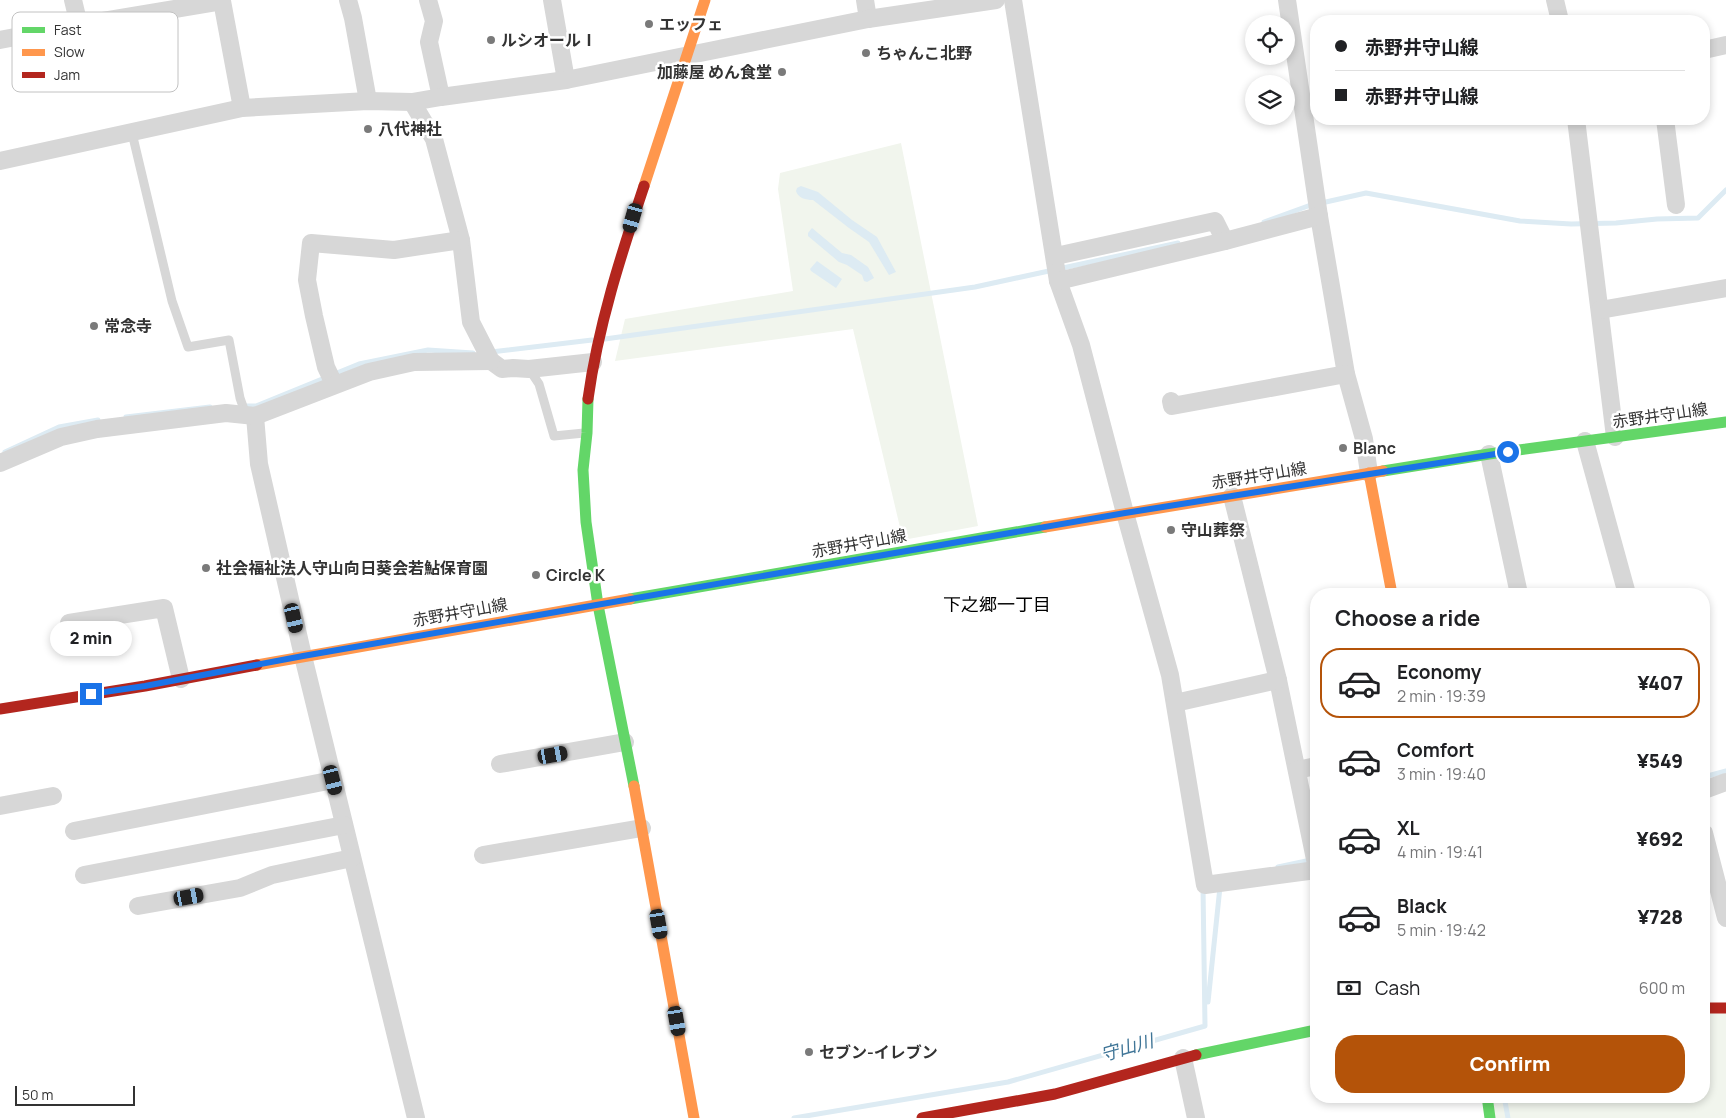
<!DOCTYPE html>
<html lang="en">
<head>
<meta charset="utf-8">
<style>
	:root { --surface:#fff; --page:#f2f2f2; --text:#202124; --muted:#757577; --line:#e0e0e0; --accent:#b45309 }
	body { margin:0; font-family:Manrope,"Noto Sans JP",sans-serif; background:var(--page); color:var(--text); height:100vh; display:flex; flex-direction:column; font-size:19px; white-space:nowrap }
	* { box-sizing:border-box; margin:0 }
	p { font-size:16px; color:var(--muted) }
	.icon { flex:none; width:28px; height:28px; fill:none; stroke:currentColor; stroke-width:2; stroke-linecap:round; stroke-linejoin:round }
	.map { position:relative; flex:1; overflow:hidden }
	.sheet { position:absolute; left:1310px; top:588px; width:400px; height:515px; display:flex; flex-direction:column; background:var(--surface); border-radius:20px; box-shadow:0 2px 8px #0003 }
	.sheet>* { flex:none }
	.banner { position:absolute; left:1310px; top:15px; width:400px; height:110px; border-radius:20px; box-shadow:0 2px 8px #0003; display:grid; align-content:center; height:110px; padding:0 25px; background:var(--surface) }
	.buttons { position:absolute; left:1245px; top:15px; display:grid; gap:10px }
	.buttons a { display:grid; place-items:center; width:50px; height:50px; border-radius:50%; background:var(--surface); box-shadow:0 2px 8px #0003; font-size:25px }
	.scale { position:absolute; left:15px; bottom:12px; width:120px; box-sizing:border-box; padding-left:5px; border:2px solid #333; border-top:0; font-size:14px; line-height:18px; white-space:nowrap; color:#333; -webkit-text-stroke:4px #fff; paint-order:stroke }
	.end { position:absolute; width:22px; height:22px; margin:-11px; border:6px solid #1a73e8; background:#fff; box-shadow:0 0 0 2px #fff }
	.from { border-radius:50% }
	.bubble { position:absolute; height:35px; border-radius:18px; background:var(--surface); box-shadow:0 2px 8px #0003; font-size:16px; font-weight:800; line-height:35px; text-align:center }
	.car { position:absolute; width:15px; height:30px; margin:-15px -8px; border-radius:6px; box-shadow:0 0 4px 1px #0007; background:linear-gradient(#222 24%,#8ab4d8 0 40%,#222 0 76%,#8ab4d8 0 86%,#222 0) }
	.banner b { display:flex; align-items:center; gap:18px; height:48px; font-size:19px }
	.banner b+b { border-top:1px solid var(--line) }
	.banner i { width:12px; height:12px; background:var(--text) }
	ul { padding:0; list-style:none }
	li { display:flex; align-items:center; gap:15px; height:70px; margin:0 10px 8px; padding:0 15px; border:2px solid transparent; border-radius:20px }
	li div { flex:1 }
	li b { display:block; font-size:19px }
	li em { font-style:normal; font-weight:800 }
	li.current { border-color:var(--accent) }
	li>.icon { width:45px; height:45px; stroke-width:1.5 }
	h2 { padding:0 25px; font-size:22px; line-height:60px }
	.pay { display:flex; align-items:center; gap:12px; height:55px; padding:0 25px; font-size:19px }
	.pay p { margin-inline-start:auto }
	.primary-button { display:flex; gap:10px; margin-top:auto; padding:10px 25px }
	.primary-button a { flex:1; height:58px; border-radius:20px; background:var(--accent); color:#fff; font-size:20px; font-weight:800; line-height:58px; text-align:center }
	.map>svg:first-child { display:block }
	.green { fill:#f1f5ed }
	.water { fill:#ddebf3 }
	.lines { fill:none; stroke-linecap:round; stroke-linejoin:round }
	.stream { stroke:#ddebf3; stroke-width:5 }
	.lane { stroke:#d7d7d7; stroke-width:9 }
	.street { stroke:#d7d7d7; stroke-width:18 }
	.fast { stroke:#63d668; stroke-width:11 }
	.slow { stroke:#ff974d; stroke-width:11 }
	.jam { stroke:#b3261e; stroke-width:11 }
	.route { stroke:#1a73e8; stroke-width:6 }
	.poi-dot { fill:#7a7a7a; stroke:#fff; stroke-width:2 }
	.labels { text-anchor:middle; stroke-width:5; stroke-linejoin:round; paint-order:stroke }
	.poi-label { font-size:16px; font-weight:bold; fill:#333; stroke:#fff; text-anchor:start }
	.street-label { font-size:16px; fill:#333; stroke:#fff }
	.neighbourhood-label { font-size:18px; fill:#000; stroke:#fff }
	.water-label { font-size:18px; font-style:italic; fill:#3f7597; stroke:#fff }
	.key { fill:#fff; stroke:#c2c2c2; stroke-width:1 }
	.key-label { font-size:14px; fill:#333 }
</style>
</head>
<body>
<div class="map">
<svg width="1726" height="1118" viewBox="0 0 1726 1118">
	<rect width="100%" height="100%" fill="#fff"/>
	<g class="green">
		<path d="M901,143L978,526L903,540L853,329L615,361L625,319L793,291L778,189L780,173Z"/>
		<path d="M1704,1008H1726V1118H1490L1487,1096H1704Z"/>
	</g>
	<g class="water">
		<path d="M801,186L818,192L852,220L877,237L896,272L889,275L869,242L849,228L813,200C806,200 798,198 796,191L797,188Z"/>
		<path d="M812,228L842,253L851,255L868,267L874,278L867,282L864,281L862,275L847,265L839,262L808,236V233Z"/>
		<path d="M817,261L842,279L836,288L811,271L810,269Z"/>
	</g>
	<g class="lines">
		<g class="stream">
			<path d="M1264,222L1308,206L1366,193L1520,221L1571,224L1616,223L1657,219L1698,218L1726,190"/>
			<path d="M605,339L975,287L1178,243"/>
			<path d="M491,352L592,340"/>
			<path d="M241,406H256L359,364L428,350L473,353"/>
			<path d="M126,417L210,407"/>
			<path d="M5,452L59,427L98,420"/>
			<path d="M1704,777L1726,771"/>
			<path d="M1278,867L1311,860"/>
			<path d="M1208,1002L1220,887"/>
			<path d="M1504,1096L1508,1118"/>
			<path d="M794,1118L1008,1082L1205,1026L1203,887"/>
		</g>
		<g class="lane">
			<path d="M132,133L172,301L188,347L229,340L240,398L246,415"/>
			<path d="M529,369L539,384L554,436L584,433"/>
		</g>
		<g class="street">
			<path d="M348,0L353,18L368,101"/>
			<path d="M428,0L434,21L429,42L441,97"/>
			<path d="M552,0L566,80"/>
			<path d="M865,0L868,19"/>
			<path d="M1013,0L1058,281L1081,345L1125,513L1170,675L1205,885L1316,870"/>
			<path d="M1287,0L1319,216L1346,374L1364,439L1369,473"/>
			<path d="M1555,0L1560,21"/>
			<path d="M79,25L222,1L242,108"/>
			<path d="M0,40L79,25L73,0"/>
			<path d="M1704,50L1726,45"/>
			<path d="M412,102L434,139L461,240L471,322L491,361L502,369L513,368L529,369L593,362"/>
			<path d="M1576,119L1615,437"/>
			<path d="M1665,119L1676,205"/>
			<path d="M0,161L242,108L368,101L412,102L441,97L566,80L868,19L996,0"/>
			<path d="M1056,256L1215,221L1225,241L1319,216"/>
			<path d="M1058,281L1225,241"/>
			<path d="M1600,310L1726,288"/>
			<path d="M334,384L326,367L314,316L307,280L311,243L394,250L461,240"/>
			<path d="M1171,401L1172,406L1346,374"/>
			<path d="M255,416L259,464L303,656L416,1118"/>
			<path d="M1585,441L1627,594"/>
			<path d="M1489,454L1519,594"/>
			<path d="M0,463L61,437L97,429L226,413L255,416L369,372L414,362L491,361"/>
			<path d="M1232,496L1278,680L1316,864"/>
			<path d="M69,623L164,608L181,679"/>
			<path d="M1175,703L1278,680"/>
			<path d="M500,764L625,742"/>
			<path d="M1297,770L1316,766"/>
			<path d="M1704,790L1726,782"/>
			<path d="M0,806L53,796"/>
			<path d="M74,831L333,780"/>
			<path d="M1704,833L1726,918"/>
			<path d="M483,855L642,828"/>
			<path d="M84,875L344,825"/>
			<path d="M138,906L240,888L272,875L352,858"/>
			<path d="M1183,1058L1196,1118"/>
		</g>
		<g class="fast">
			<path d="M588,399L587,433L583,470L586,522L598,605L634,786"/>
			<path d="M1383,471L1489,454L1726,422"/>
			<path d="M630,599L1045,527"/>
			<path d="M1196,1055L1316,1030"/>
			<path d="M1487,1096L1490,1118"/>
		</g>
		<g class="slow">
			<path d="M644,186L705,0"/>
			<path d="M1369,473L1392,594"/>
			<path d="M1045,527L1383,471"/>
			<path d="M257,665L630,599"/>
			<path d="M634,786L694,1118"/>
		</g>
		<g class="jam">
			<path d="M588,399C598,326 621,255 644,186"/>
			<path d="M0,709L145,686L257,665"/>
			<path d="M1704,1008H1726"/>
			<path d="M922,1118L1055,1094L1196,1055"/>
		</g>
	</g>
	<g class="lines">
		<path class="route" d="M91,694L145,686L303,656L1125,513L1508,452"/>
	</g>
	<g class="poi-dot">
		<circle cx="649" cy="24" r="5"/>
		<circle cx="491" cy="40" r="5"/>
		<circle cx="866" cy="53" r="5"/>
		<circle cx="782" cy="72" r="5"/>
		<circle cx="368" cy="129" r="5"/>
		<circle cx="94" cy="326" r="5"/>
		<circle cx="1343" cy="448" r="5"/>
		<circle cx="1171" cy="530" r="5"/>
		<circle cx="206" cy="568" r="5"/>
		<circle cx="536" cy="575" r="5"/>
		<circle cx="809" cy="1052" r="5"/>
	</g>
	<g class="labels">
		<g class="poi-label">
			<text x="659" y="30">エッフェ</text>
			<text x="501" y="46">ルシオールⅠ</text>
			<text x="876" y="59">ちゃんこ北野</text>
			<text x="772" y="78" text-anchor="end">加藤屋 めん食堂</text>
			<text x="378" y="135">八代神社</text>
			<text x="104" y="332">常念寺</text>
			<text x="1353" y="454">Blanc</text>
			<text x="1181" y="536">守山葬祭</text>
			<text x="216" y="574">社会福祉法人守山向日葵会若鮎保育園</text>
			<text x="546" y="581">Circle K</text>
			<text x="819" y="1058">セブン-イレブン</text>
		</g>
		<g class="street-label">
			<text transform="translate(1660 415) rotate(-8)" y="6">赤野井守山線</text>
			<text transform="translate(1259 475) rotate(-9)" y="6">赤野井守山線</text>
			<text transform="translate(859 543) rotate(-10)" y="6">赤野井守山線</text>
			<text transform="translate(460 612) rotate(-10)" y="6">赤野井守山線</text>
		</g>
		<g class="neighbourhood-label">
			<text x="997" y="611">下之郷一丁目</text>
		</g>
		<g class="water-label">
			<text transform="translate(1127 1048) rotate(-16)" y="6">守山川</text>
		</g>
	</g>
	<rect x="12" y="12" width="166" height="80" rx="8" class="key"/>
	<rect x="22" y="27" width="23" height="6" fill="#63d668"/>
	<rect x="22" y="49" width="23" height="7" fill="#ff974d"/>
	<rect x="22" y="72" width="23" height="6" fill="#b3261e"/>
	<g class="key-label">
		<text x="54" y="35">Fast</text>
		<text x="54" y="57">Slow</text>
		<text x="54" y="80">Jam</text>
	</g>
</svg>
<div class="buttons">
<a><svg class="icon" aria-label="locate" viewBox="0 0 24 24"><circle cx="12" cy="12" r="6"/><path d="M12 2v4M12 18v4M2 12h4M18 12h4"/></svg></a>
<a><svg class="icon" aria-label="layers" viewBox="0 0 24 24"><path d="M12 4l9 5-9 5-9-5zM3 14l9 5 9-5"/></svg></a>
</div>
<div class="scale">50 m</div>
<i class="end from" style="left:1508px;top:452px"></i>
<i class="end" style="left:91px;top:694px"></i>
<div class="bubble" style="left:50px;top:621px;width:82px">2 min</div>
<i class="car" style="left:633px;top:218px;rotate:196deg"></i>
<i class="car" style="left:294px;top:618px;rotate:167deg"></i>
<i class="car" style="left:553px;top:755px;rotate:80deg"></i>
<i class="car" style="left:333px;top:780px;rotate:166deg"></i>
<i class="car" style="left:189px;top:897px;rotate:80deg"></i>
<i class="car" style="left:659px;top:924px;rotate:170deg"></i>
<i class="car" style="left:677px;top:1021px;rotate:170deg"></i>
<div class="banner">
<b><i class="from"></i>赤野井守山線</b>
<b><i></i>赤野井守山線</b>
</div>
<section class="sheet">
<h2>Choose a ride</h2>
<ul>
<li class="current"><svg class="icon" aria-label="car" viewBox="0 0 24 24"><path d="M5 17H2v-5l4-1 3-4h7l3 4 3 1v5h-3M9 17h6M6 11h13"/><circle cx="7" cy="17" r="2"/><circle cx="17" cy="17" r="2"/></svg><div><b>Economy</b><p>2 min · 19:39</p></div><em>¥407</em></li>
<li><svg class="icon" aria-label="car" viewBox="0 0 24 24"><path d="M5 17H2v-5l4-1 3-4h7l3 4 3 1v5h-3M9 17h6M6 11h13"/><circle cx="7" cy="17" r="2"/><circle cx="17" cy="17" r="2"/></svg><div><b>Comfort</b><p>3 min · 19:40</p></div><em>¥549</em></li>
<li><svg class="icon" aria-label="car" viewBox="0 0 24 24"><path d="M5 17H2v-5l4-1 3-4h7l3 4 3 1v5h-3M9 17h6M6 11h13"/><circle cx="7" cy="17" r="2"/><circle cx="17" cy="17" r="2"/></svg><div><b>XL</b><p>4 min · 19:41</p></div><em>¥692</em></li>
<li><svg class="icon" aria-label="car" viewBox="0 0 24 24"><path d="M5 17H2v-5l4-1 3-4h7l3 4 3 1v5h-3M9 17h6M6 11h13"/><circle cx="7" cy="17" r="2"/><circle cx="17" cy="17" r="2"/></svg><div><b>Black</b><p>5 min · 19:42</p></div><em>¥728</em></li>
</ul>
<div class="pay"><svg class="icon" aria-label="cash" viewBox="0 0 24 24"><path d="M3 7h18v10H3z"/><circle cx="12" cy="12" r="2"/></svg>Cash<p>600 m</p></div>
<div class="primary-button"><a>Confirm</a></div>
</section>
</div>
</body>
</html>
